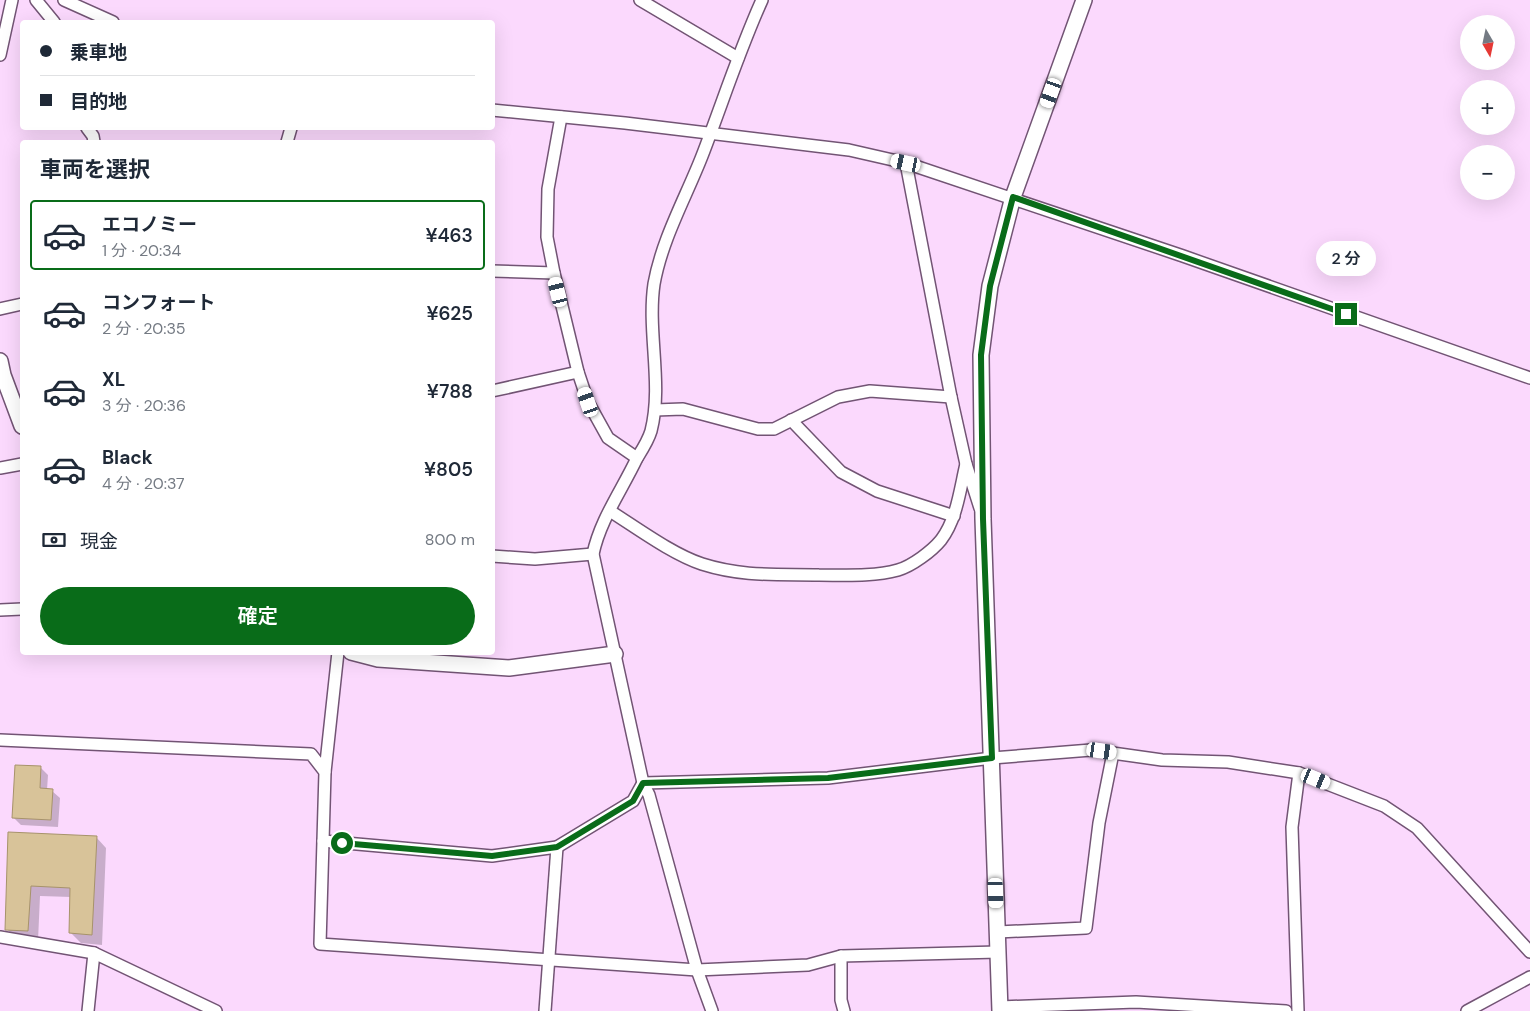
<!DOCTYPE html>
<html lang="ja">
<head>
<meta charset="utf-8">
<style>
	:root { --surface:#fff; --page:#f6f6f7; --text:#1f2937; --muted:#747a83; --line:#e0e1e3; --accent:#096c19 }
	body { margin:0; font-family:"DM Sans","Noto Sans JP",sans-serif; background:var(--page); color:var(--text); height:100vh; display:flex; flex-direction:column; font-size:19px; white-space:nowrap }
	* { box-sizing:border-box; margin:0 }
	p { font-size:16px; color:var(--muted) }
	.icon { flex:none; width:28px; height:28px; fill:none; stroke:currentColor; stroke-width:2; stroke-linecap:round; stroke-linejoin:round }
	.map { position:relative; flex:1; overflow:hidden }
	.side { position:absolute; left:20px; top:140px; width:475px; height:515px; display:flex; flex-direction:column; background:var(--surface); border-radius:5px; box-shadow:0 5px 20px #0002 }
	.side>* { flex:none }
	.hud { position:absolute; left:20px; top:20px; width:475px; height:110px; border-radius:5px; box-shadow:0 5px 20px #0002; display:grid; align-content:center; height:110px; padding:0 20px; background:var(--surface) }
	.needle { width:32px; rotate:171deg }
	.fabs { position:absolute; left:1460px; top:15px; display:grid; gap:10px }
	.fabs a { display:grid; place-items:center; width:55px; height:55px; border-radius:50%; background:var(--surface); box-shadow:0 5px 20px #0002; font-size:25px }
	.end { position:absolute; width:22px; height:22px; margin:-11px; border:6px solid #096c19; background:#fff; box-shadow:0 0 0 2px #fff }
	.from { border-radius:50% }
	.bubble { position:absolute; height:35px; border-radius:18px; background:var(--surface); box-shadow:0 5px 20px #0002; font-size:16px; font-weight:600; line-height:35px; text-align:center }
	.car { position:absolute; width:15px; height:30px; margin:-15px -8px; border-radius:6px; box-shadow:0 0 4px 1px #0007; background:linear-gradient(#fff 24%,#345 0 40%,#fff 0 76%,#345 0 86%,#fff 0) }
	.hud b { display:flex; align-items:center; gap:18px; height:48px; font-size:19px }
	.hud b+b { border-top:1px solid var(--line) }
	.hud i { width:12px; height:12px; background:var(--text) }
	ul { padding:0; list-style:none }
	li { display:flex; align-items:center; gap:15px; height:70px; margin:0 10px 8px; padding:0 10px; border:2px solid transparent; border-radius:5px }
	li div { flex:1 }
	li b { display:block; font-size:19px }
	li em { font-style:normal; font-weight:600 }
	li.current { border-color:var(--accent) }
	li>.icon { width:45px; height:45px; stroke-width:1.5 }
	h2 { padding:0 20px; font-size:22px; line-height:60px }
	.pay { display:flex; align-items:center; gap:12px; height:55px; padding:0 20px; font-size:19px }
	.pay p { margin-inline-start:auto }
	.primary-button { display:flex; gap:10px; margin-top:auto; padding:10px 20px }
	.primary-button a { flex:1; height:58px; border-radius:30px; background:var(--accent); color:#fff; font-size:20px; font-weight:600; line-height:58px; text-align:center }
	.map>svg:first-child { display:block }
	.shadow { fill:#0003 }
	.building { fill:#d8c399; stroke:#a7936b }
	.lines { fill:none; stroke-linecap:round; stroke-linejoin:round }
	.minor-casing { stroke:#725474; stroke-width:14 }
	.tertiary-casing { stroke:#725474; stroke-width:18 }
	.minor { stroke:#fff; stroke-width:11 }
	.tertiary { stroke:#fff; stroke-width:15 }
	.route { stroke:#096c19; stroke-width:6 }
</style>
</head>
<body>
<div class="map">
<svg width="1530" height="1011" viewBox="0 0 1530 1011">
	<rect width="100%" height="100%" fill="#fbd9fd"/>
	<g class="shadow">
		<path d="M41,768L48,775L47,790L52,791L60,798L58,827L21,825L14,818Z"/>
		<path d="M10,833L96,837L106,848L102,945L81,943L71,933V897L40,896L38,941L17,940L7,929Z"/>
	</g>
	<g class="building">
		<path d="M15,765L41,766L40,788L53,789L51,820L12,818Z"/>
		<path d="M8,832L97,836L92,935L69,933L70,888L31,886L28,931L5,930Z"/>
	</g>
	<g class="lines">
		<defs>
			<g id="minor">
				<path d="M36,0L54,22"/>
				<path d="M64,0L113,22"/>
				<path d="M640,0L738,58"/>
				<path d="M0,55L12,0"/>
				<path d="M492,110L625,123L849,150L906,163L1183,256L1530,378"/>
				<path d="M561,117L548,189L547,237L554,273L578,372L588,402L608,438L637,458"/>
				<path d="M87,128L93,136L94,142"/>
				<path d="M287,142L291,128"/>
				<path d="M906,163L951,397L966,464L980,508"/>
				<path d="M492,271L554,273"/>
				<path d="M0,309L22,304"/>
				<path d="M492,391L578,372"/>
				<path d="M655,410L683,409L758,429H774L838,397L870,391L951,397"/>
				<path d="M791,420L841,472L877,491L954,516"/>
				<path d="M0,468L22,464"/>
				<path d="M610,511C637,528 672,554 702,564C743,577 777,574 819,575C844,575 873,577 898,570C912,566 932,551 941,540C957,519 960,489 966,464"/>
				<path d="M492,556L535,559L593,554"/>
				<path d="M0,610L22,609"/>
				<path d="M0,740L311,754L325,772L320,944L697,970L808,965L841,956L998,952"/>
				<path d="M325,772L338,652"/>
				<path d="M643,783L828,778L992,758L1091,750L1162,760L1228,762L1299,773L1384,806L1417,828L1530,952"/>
				<path d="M323,841L492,856L557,847L633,801L643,783"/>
				<path d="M998,932L1086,928L1099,823L1113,753"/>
				<path d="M0,937L94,953L216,1011"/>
				<path d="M841,956V1000L844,1011"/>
				<path d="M1000,1007L1136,1002L1286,1011"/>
				<path d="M88,1011L94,953"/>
				<path d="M545,1011L557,847"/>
				<path d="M712,1011L697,970L649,795L643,783L593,554C600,520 622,490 637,458C642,450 648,441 651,431C663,384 647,332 654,284C662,239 686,197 702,156C722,104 739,51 762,0"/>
				<path d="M1298,1011L1292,827L1299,773"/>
				<path d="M1467,1011L1530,977"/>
			</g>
			<g id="tertiary">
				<path d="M0,361L3,375L22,426"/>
				<path d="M351,652L378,659L509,668L615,654"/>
				<path d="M1000,1011L983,519L981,355L990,286L1013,197L1084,0"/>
			</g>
		</defs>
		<use href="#minor" class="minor-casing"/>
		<use href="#tertiary" class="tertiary-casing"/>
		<use href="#minor" class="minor"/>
		<use href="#tertiary" class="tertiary"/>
	</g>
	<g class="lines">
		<path class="route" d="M342,843L492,856L557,847L633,801L643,783L828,778L992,758L983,519L981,355L990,286L1013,197L1346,314"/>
	</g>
</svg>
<div class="fabs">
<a><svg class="needle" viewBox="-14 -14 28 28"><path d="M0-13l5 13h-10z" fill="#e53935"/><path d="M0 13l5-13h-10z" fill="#747a83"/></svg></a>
<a>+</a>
<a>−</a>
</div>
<i class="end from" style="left:342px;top:843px"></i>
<i class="end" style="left:1346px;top:314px"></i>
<div class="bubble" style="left:1316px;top:241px;width:60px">2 分</div>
<i class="car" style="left:1051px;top:93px;rotate:200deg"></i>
<i class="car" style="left:906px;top:163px;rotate:282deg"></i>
<i class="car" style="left:558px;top:292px;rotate:346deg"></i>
<i class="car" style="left:588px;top:402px;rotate:341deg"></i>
<i class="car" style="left:1102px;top:751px;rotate:98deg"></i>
<i class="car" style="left:1316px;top:779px;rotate:112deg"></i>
<i class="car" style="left:996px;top:893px;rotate:178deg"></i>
<div class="hud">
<b><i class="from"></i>乗車地</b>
<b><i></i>目的地</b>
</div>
<section class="side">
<h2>車両を選択</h2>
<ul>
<li class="current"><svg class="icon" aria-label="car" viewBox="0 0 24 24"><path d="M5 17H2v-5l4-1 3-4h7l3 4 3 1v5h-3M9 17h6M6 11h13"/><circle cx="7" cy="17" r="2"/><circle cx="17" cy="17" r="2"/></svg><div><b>エコノミー</b><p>1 分 · 20:34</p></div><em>¥463</em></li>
<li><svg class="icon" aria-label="car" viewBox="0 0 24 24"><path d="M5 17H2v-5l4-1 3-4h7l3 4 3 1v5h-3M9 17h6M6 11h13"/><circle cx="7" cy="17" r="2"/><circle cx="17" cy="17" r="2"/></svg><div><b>コンフォート</b><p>2 分 · 20:35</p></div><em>¥625</em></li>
<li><svg class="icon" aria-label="car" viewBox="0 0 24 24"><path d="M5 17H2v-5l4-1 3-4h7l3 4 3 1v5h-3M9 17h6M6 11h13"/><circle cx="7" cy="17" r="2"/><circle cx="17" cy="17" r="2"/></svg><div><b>XL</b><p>3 分 · 20:36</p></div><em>¥788</em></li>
<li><svg class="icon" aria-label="car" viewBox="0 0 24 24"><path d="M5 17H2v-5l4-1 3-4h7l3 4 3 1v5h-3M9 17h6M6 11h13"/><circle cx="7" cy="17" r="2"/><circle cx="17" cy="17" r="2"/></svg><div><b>Black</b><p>4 分 · 20:37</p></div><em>¥805</em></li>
</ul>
<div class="pay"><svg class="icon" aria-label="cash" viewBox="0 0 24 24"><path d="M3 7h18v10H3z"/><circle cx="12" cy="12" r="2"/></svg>現金<p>800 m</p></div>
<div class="primary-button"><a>確定</a></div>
</section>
</div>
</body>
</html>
